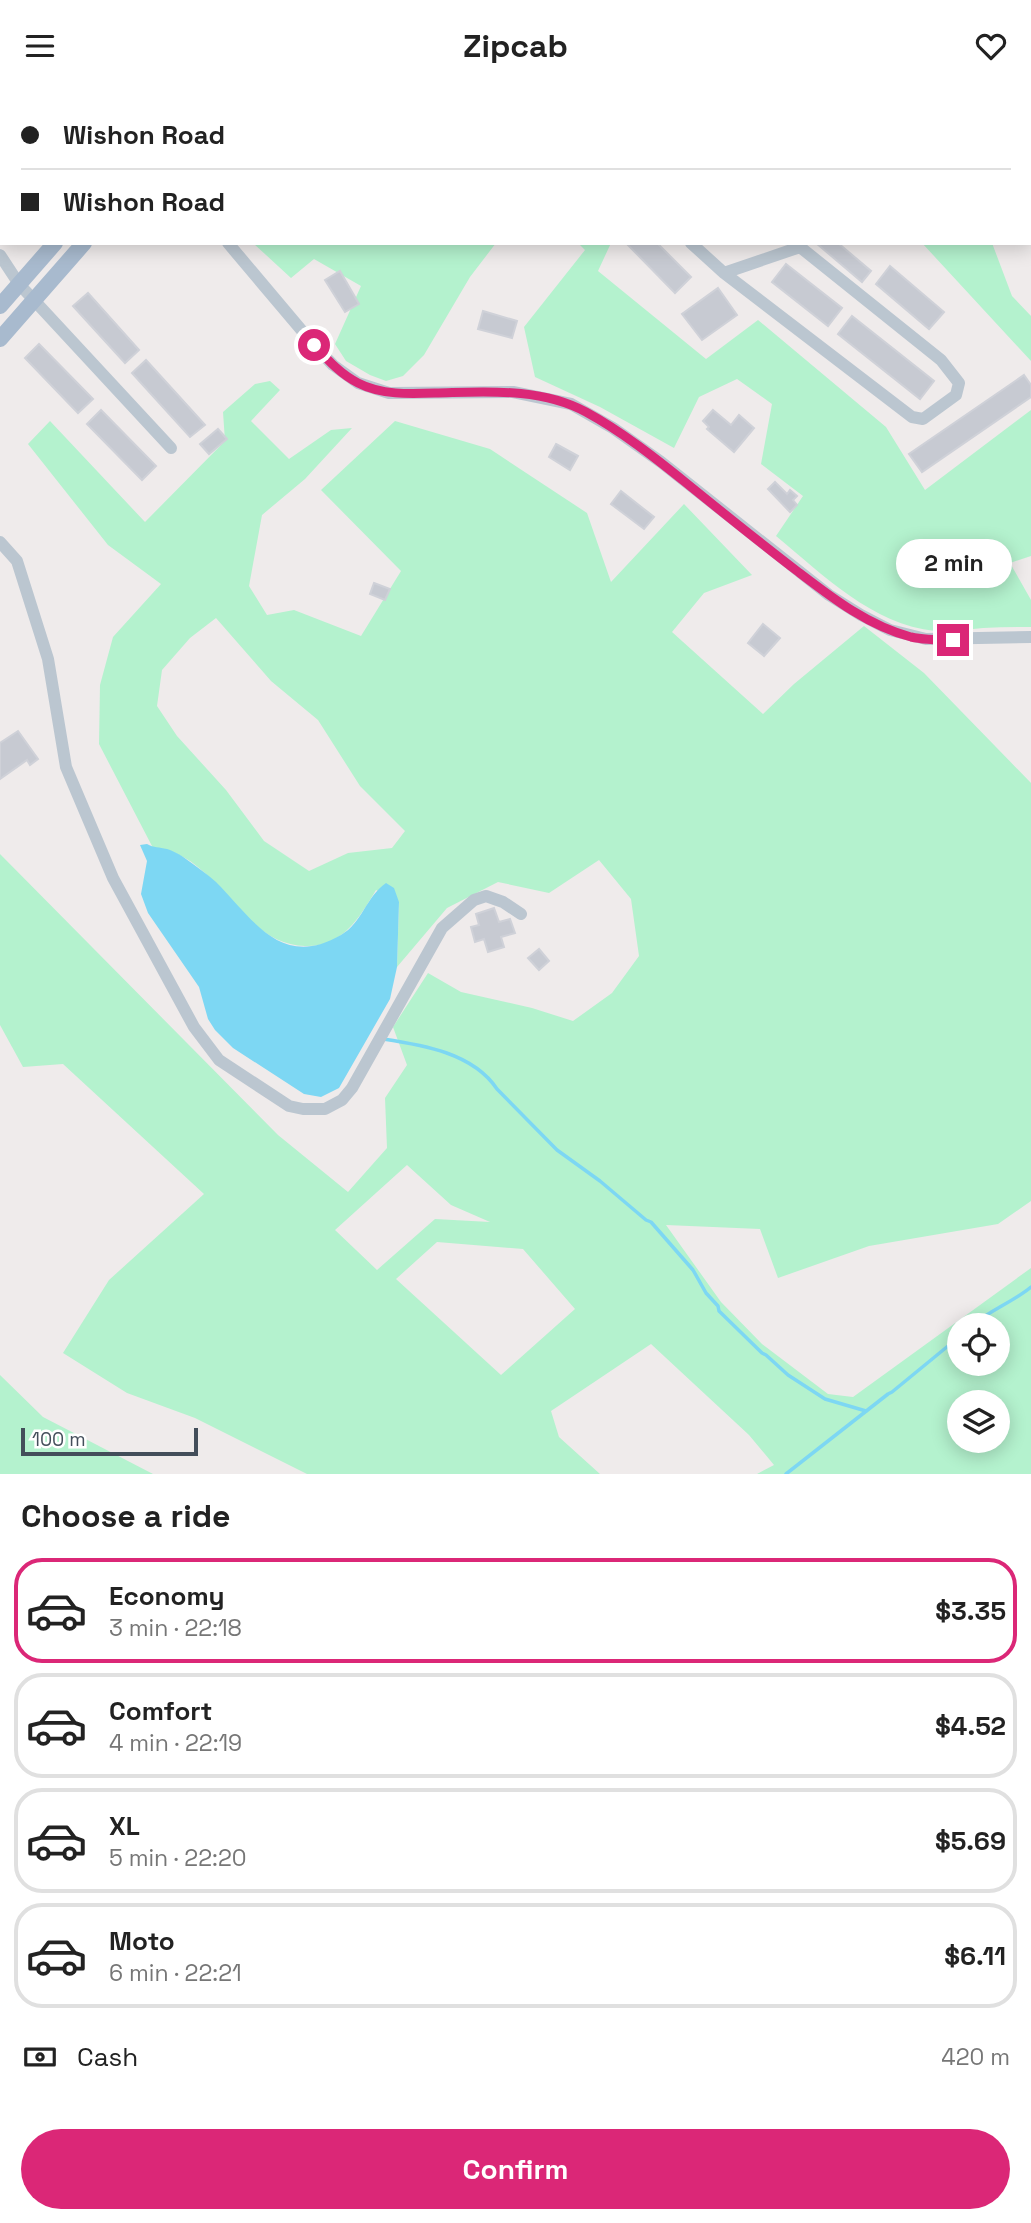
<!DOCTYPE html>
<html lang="en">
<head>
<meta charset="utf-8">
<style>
	:root { --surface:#fff; --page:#f2f2f2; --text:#222; --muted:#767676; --line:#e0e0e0; --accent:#db2777 }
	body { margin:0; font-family:"Space Grotesk",sans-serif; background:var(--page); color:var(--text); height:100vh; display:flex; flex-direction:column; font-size:26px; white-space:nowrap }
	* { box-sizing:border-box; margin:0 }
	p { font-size:23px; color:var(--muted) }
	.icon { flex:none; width:38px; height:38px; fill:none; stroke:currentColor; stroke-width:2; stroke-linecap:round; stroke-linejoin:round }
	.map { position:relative; height:1383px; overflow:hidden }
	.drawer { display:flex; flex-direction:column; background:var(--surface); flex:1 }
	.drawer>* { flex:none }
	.top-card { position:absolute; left:0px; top:0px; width:1032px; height:154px; box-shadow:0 4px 18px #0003; display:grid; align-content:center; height:154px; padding:0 21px; background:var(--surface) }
	.fabs { position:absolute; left:947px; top:1222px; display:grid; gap:14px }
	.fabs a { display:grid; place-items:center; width:63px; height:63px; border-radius:50%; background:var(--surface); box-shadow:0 4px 18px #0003; font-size:35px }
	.scale { position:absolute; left:21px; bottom:18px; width:177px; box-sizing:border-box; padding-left:7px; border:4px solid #434e5a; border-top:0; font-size:19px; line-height:24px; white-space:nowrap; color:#434e5a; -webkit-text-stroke:5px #fff; paint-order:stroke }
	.end { position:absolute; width:32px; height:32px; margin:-16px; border:9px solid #db2777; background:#fff; box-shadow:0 0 0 4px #fff }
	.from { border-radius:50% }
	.bubble { position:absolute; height:49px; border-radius:24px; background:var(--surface); box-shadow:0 4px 18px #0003; font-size:23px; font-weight:700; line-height:49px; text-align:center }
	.top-card b { display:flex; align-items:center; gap:24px; height:66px; font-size:26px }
	.top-card b+b { border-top:2px solid var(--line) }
	.top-card i { width:18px; height:18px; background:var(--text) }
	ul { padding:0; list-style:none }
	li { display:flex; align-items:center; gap:21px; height:105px; margin:0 14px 10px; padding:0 7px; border:4px solid var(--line); border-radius:28px }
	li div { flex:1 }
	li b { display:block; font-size:26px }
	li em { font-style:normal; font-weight:700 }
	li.selected { border-color:var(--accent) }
	li>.icon { width:63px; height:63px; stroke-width:1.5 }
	h2 { padding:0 21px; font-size:32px; line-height:84px }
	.pay { display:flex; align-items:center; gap:18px; height:77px; padding:0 21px; font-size:26px }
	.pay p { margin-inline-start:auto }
	.cta { display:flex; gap:14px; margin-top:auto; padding:14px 21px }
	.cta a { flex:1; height:80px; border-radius:42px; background:var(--accent); color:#fff; font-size:28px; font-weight:700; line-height:80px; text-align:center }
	header { display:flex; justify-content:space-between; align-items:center; height:91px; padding:0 21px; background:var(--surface); font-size:32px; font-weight:700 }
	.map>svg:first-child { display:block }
	.green { fill:#b4f2ce; fill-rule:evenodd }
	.water { fill:#7dd7f3 }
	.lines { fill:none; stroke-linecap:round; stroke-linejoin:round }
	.stream { stroke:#7dd7f3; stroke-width:3.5 }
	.building { fill:#c7cad2; stroke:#cfd1d8; stroke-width:2 }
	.minor { stroke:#bbc6d0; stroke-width:12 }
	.major { stroke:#a8bace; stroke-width:16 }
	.route { stroke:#db2777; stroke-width:9 }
</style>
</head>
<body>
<header><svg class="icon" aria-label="menu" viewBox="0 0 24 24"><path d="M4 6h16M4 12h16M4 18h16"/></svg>Zipcab<svg class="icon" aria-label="heart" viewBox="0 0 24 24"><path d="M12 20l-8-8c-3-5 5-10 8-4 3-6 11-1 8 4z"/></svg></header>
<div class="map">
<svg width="1031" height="1383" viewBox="0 0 1031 1383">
	<rect width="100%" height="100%" fill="#efebeb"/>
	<g class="green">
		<path d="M253,152H496L470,186L424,264L403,285L386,290L370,284L346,270L335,253L361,195L314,168L291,187Z"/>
		<path d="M578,152H611L598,180L706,268L758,229L886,336L925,399L1031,319V465L1010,472L1031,509V536C1015,536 999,536 983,537C967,538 950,542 935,540C873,534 822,483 776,445L803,405L761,373L772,313L737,288L699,306L674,357L600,316L535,286L524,236L585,159Z"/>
		<path d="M922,152H992L1012,205L1031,225V270Z"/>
		<path d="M270,290L280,299L251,330L289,368L331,339L352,337L305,388L262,424L249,495L267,524L294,519L361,545L401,480L321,399L395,330L490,358L587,422L611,491L684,413L752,484L704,502L672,541L763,623L794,593L864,535L924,582L1031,692V1110L998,1133L869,1155L778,1187L760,1138L666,1134L721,1211L762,1253L828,1303L853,1306L1031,1177V1383H757L774,1374L749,1344L651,1253L551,1320L559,1346L600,1383H307L195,1327L127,1302L63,1262L109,1189L204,1103L63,973L23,976L0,934V763L278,1044L348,1101L387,1057L385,1007L407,974L393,936L428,882L461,901L532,917L573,930L612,902L639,865L631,808L599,769L549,802L498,791L447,817L397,876L399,811L376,799C359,827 343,856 305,855C239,854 219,761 153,757L99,653L100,594L113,546L161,493L108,454L28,353L50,330L145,431L225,350L223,321L255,293ZM216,527L271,590L318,629L360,695L405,740L392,757L348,762L309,780L264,750L226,699L177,645L157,615L162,579L190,547ZM407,1074L451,1114L490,1131L435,1128L377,1179L335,1139ZM437,1151L523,1158L575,1218L501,1284L396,1188ZM959,1234H998V1272H959ZM959,1311H998V1349H959Z"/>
		<path d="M0,1284L43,1326L153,1383H0Z"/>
	</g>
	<path class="water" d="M147,753C154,757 159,756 167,758C173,760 181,764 186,768C196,775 207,783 216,791C253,828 281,879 341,844C362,832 366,806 386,792L394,797L399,811L397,876L390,908L339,997L321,1006L304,1003L233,957L215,939L208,928L199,896L148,822L141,803L147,770L140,754Z"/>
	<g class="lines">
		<g class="stream">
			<path d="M383,948C423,954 473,962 497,998L557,1059L600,1090L646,1129L651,1131L693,1179L706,1202L718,1215L719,1220L762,1262L766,1264L788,1284L825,1308L866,1320"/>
			<path d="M973,1234C990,1219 1013,1211 1031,1196"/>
			<path d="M786,1383L888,1303L892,1301L959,1246"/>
		</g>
	</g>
	<g class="building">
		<path d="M626,152H657L691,186L675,202Z"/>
		<path d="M816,152H838L871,180L862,191Z"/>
		<path d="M786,173L842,217L828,235L772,191Z"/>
		<path d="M890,175L944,221L929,238L876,193Z"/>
		<path d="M340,180L359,213L345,221L325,189Z"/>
		<path d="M718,197L737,224L702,249L682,223Z"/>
		<path d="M88,202L139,259L125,272L73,215Z"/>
		<path d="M483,220L517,230L512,247L478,238Z"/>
		<path d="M852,225L934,290L920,308L838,243Z"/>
		<path d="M39,253L93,308L78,322L25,267Z"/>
		<path d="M146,269L205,334L190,346L132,282Z"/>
		<path d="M1024,284L1031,294V306L922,381L909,363Z"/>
		<path d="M101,319L156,375L142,389L87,333Z"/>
		<path d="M713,319L731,334L739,324L754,337L734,361L707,338L709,336L703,330Z"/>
		<path d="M218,338L227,348L209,363L200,353Z"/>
		<path d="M556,353L578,365L570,379L549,366Z"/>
		<path d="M775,391L787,403L790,399L797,405L793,409L797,414L790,421L768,398Z"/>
		<path d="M621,400L654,426L644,438L611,413Z"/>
		<path d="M374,492L390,498L385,509L370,503Z"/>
		<path d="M763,533L780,547L764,565L748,552Z"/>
		<path d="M18,640L38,668L30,674L27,669L0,688V652Z"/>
		<path d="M494,817L499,831L510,828L515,842L501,846L504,856L488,861L484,848L475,851L471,836L479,834L476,823Z"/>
		<path d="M539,858L549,870L539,879L528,867Z"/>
	</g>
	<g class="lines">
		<g class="minor">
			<path d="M377,0L378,2"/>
			<path d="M524,0L525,2"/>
			<path d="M622,0L624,2"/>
			<path d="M723,0L725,2"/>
			<path d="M0,2L2,31"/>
			<path d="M325,2L327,0"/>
			<path d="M500,2V0"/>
			<path d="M577,2L579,0"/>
			<path d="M0,62L2,60"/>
			<path d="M228,152L314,254L333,274L358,292L389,302L513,301L571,313L613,337L661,371L829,504L861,524L890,539L926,548L1031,546"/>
			<path d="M691,152L724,182L912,326L923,328L956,304L959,292L941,269L800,156L724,182"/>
			<path d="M0,164L19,193L171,357"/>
			<path d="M0,451L17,470L48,568L66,676L113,787L194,936L219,969L289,1015L303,1018H325L342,1009L352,997L442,837L474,809L486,805L503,811L521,823"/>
		</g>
		<g class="major">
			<path d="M186,2L187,0"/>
			<path d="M216,2L217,0"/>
			<path d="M0,215L55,152"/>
			<path d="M0,248L84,152"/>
		</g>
	</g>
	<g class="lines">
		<path class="route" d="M314,254C327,268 340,283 358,292C381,304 409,303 435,302C485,301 540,296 586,321C621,340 654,366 685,391C722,421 759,451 797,480C831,506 868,535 911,546C924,549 939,549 953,549"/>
	</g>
</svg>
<div class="fabs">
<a><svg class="icon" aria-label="locate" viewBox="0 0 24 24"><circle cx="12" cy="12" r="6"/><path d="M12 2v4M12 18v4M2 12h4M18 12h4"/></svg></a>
<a><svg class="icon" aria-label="layers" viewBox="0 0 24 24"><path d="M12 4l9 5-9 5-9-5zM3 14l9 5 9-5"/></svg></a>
</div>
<div class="scale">100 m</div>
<i class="end from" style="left:314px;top:254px"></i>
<i class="end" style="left:953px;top:549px"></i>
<div class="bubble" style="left:896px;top:448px;width:116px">2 min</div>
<div class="top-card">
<b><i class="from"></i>Wishon Road</b>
<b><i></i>Wishon Road</b>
</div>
</div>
<section class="drawer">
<h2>Choose a ride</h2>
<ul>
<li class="selected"><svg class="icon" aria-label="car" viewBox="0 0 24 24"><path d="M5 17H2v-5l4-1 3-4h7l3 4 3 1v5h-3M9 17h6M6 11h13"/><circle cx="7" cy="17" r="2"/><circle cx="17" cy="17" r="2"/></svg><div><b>Economy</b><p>3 min · 22:18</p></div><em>$3.35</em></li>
<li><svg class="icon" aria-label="car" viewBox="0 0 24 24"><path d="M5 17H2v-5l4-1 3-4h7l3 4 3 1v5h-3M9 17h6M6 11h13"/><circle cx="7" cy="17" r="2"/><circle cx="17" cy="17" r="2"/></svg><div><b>Comfort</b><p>4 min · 22:19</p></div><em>$4.52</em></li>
<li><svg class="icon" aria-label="car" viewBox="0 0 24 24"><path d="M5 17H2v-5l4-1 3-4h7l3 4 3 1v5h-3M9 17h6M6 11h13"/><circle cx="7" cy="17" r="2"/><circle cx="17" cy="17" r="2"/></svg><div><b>XL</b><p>5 min · 22:20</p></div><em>$5.69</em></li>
<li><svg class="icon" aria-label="car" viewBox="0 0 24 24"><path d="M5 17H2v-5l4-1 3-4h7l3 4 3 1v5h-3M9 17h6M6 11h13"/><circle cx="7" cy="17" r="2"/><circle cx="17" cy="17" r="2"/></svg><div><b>Moto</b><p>6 min · 22:21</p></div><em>$6.11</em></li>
</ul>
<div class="pay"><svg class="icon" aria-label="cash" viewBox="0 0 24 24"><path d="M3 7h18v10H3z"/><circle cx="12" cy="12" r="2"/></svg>Cash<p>420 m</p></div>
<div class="cta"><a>Confirm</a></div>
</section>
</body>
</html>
